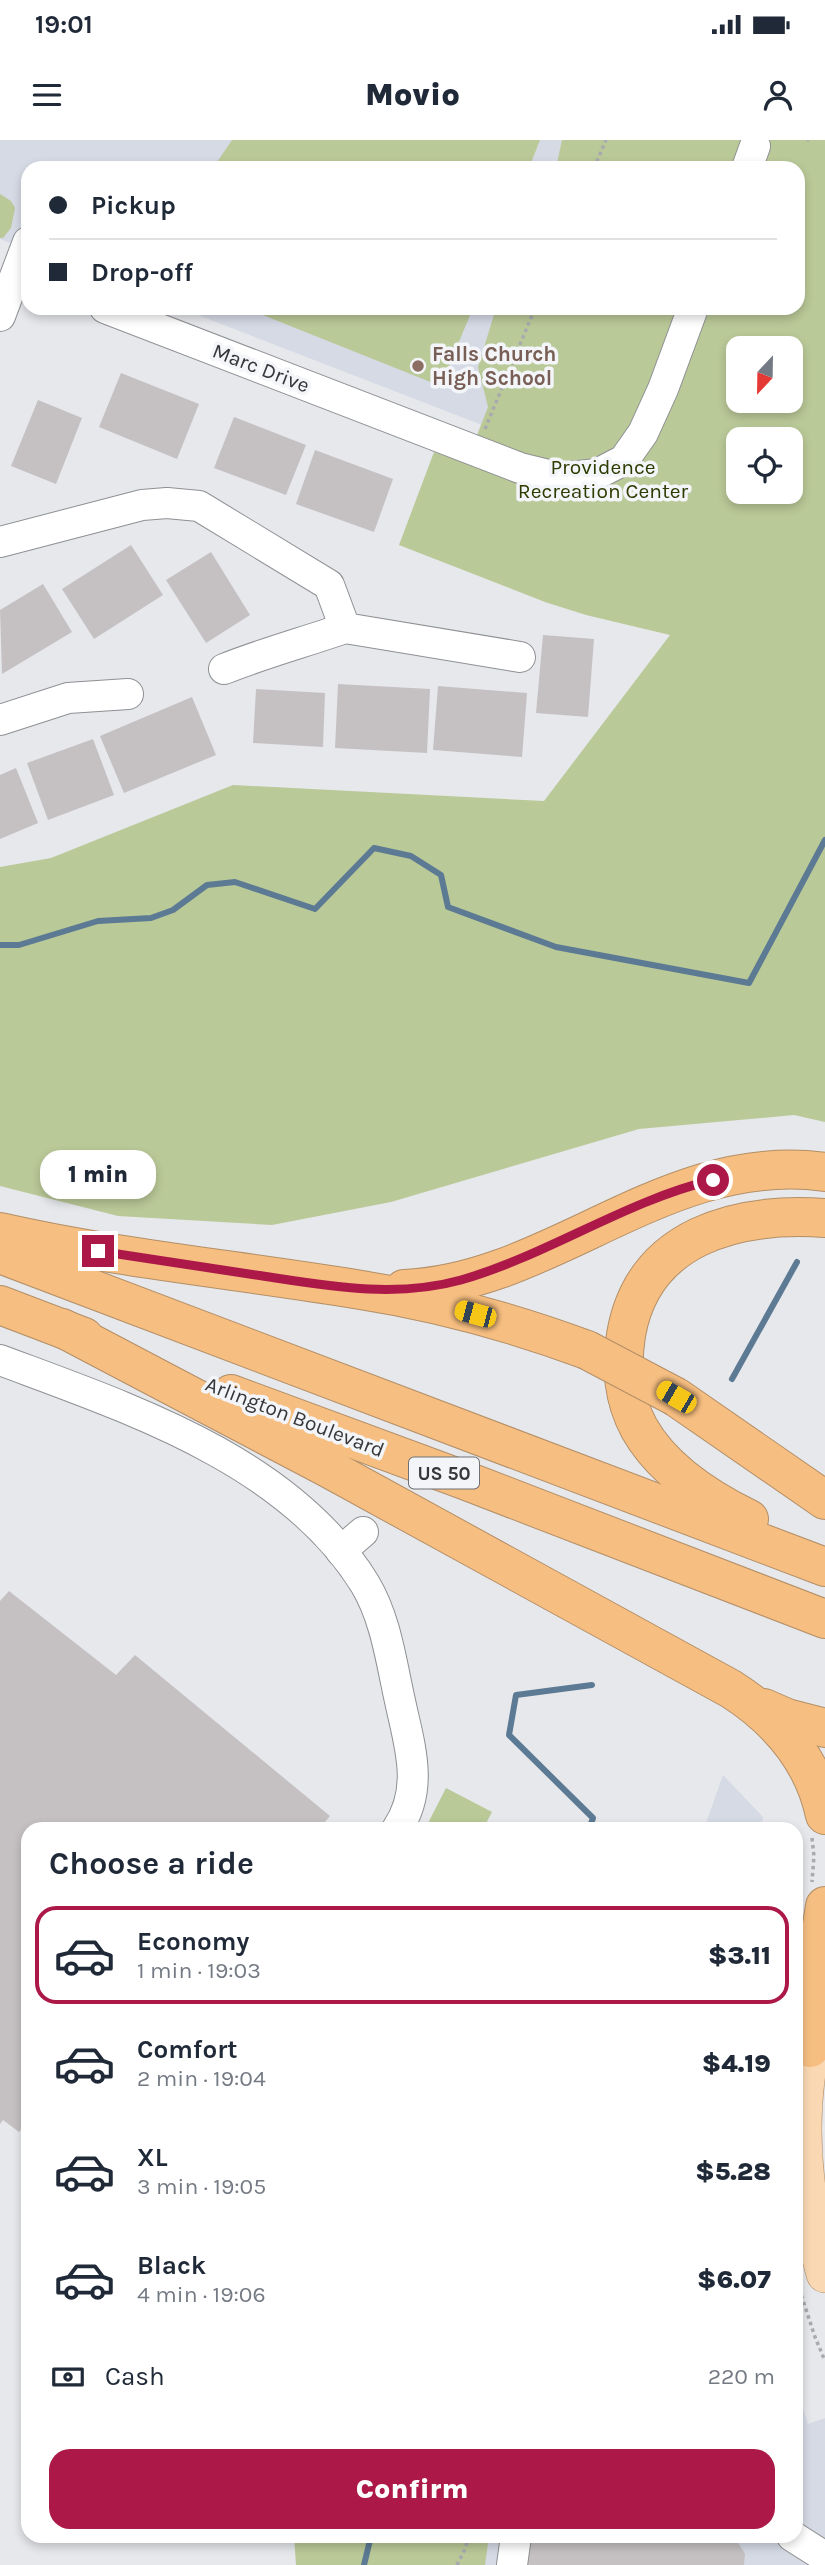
<!DOCTYPE html>
<html lang="en">
<head>
<meta charset="utf-8">
<style>
	:root { --surface:#fff; --page:#f6f6f7; --text:#1f2937; --muted:#747a83; --line:#e0e1e3; --accent:#ac1948 }
	body { margin:0; font-family:Karla,sans-serif; background:var(--page); color:var(--text); height:100vh; display:flex; flex-direction:column; font-size:26px; white-space:nowrap }
	* { box-sizing:border-box; margin:0 }
	p { font-size:23px; color:var(--muted) }
	.icon { flex:none; width:38px; height:38px; fill:none; stroke:currentColor; stroke-width:2; stroke-linecap:round; stroke-linejoin:round }
	.map { position:relative; flex:1; overflow:hidden }
	.details { position:absolute; left:21px; top:1682px; width:782px; height:721px; display:flex; flex-direction:column; background:var(--surface); border-radius:21px; box-shadow:0 4px 10px #0003 }
	.details>* { flex:none }
	.top-card { position:absolute; left:21px; top:21px; width:784px; height:154px; border-radius:21px; box-shadow:0 4px 10px #0003; display:grid; align-content:center; height:154px; padding:0 28px; background:var(--surface) }
	.needle { width:46px; rotate:202deg }
	.fabs { position:absolute; left:726px; top:196px; display:grid; gap:14px }
	.fabs a { display:grid; place-items:center; width:77px; height:77px; border-radius:14px; background:var(--surface); box-shadow:0 4px 10px #0003; font-size:35px }
	.end { position:absolute; width:32px; height:32px; margin:-16px; border:9px solid #ac1948; background:#fff; box-shadow:0 0 0 4px #fff }
	.from { border-radius:50% }
	.bubble { position:absolute; height:49px; border-radius:21px; background:var(--surface); box-shadow:0 4px 10px #0003; font-size:23px; font-weight:800; line-height:49px; text-align:center }
	.car { position:absolute; width:21px; height:42px; margin:-21px -10px; border-radius:9px; box-shadow:0 0 5px 2px #0007; background:linear-gradient(#f5c518 24%,#345 0 40%,#f5c518 0 76%,#345 0 86%,#f5c518 0) }
	.top-card b { display:flex; align-items:center; gap:24px; height:66px; font-size:26px }
	.top-card b+b { border-top:2px solid var(--line) }
	.top-card i { width:18px; height:18px; background:var(--text) }
	ul { padding:0; list-style:none }
	li { display:flex; align-items:center; gap:21px; height:98px; margin:0 14px 10px; padding:0 14px; border:4px solid transparent; border-radius:21px }
	li div { flex:1 }
	li b { display:block; font-size:26px }
	li em { font-style:normal; font-weight:800 }
	li.active { border-color:var(--accent) }
	li>.icon { width:63px; height:63px; stroke-width:1.5 }
	h2 { padding:0 28px; font-size:32px; line-height:84px }
	.pay { display:flex; align-items:center; gap:18px; height:77px; padding:0 28px; font-size:26px }
	.pay p { margin-inline-start:auto }
	.primary-button { display:flex; gap:14px; margin-top:auto; padding:14px 28px }
	.primary-button a { flex:1; height:80px; border-radius:21px; background:var(--accent); color:#fff; font-size:28px; font-weight:800; line-height:80px; text-align:center }
	.status { display:flex; justify-content:space-between; align-items:center; height:49px; padding:0 35px; background:var(--surface); direction:ltr }
	.status svg { height:19px; fill:currentColor }
	header { display:flex; justify-content:space-between; align-items:center; height:91px; padding:0 28px; background:var(--surface); font-size:32px; font-weight:800 }
	.map>svg:first-child { display:block }
	.built { fill:#d5dae5 }
	.green { fill:#bac998; fill-rule:evenodd }
	.lines { fill:none; stroke-linecap:round; stroke-linejoin:round }
	.stream { stroke:#5c7a93; stroke-width:6 }
	.building { fill:#c5c1c3 }
	.minor-casing { stroke:#8e9093; stroke-width:32 }
	.major-casing { stroke:#b38f67; stroke-width:38 }
	.highway-casing { stroke:#b38f67; stroke-width:40 }
	.path { stroke:#a9aaad; stroke-width:3.5; stroke-dasharray:3.5 3.5; stroke-linecap:butt }
	.minor { stroke:#fff; stroke-width:30 }
	.major { stroke:#fad8b3; stroke-width:37 }
	.highway { stroke:#f6be81; stroke-width:38 }
	.highway-bridge-casing { stroke:#b38f67; stroke-width:40; stroke-linecap:butt }
	.highway-bridge { stroke:#f6be81; stroke-width:38 }
	.route { stroke:#ac1948; stroke-width:9 }
	.education-dot { fill:#8d6e63; stroke:#f3f5f9; stroke-width:2.5 }
	.labels { text-anchor:middle; stroke-width:7; stroke-linejoin:round; paint-order:stroke }
	.shield { fill:#f3f5f9; stroke:#6f7072; stroke-width:2 }
	.shield-label { font-size:19px; font-weight:bold; fill:#363738 }
	.education-label { font-size:21px; font-weight:bold; fill:#785e54; stroke:#f3f5f9; text-anchor:start }
	.street-label { font-size:21px; fill:#363738; stroke:#f3f5f9 }
	.park-label { font-size:21px; fill:#2e3b00; stroke:#f3f5f9 }
</style>
</head>
<body>
<div class="status"><b>19:01</b><svg viewBox="0 0 49 12"><path d="M0 12V9h3v3zM5 12V6h3v6zM10 12V3h3v9zM15 12V0h3v12zM26 1h20v11H26zM47 4h2v5h-2z"/></svg></div>
<header><svg class="icon" aria-label="menu" viewBox="0 0 24 24"><path d="M4 6h16M4 12h16M4 18h16"/></svg>Movio<svg class="icon" aria-label="person" viewBox="0 0 24 24"><circle cx="12" cy="8" r="4"/><path d="M4 21q1-7 8-7t8 7"/></svg></header>
<div class="map">
<svg width="825" height="2425" viewBox="0 0 825 2425">
	<rect width="100%" height="100%" fill="#e6e8ec"/>
	<g class="built">
		<path d="M0,0H598L586,28H28V110L0,99Z"/>
		<path d="M180,168H529L482,285Z"/>
		<path d="M723,1635L763,1677L761,1689H704Z"/>
		<path d="M796,2248L808,2284L825,2278V2425H435L446,2396H796Z"/>
	</g>
	<g class="green">
		<path d="M232,0H540L529,28H213Z"/>
		<path d="M562,0H825V982L794,975L639,989L391,1062L272,1085L118,1076L0,1046V727L51,718L233,645L544,661L670,495L586,475L545,462L399,405L434,312L466,323L488,267L478,227L496,168H798V28H556ZM738,208H791V261H738ZM738,299H791V352H738Z"/>
		<path d="M0,54L11,61L15,68L11,88L3,98H0Z"/>
		<path d="M245,168H473L444,238L433,243Z"/>
		<path d="M446,1648L492,1672L483,1689H425Z"/>
		<path d="M294,2396H489L485,2425H296Z"/>
	</g>
	<g class="lines">
		<g class="stream">
			<path d="M0,805H19L98,781L151,778L173,770L207,745L235,742L315,769L374,708L411,716L441,735L448,767L556,807L749,843L825,700"/>
			<path d="M732,1239L797,1122"/>
			<path d="M589,1689L593,1678L509,1595L516,1555L592,1545"/>
			<path d="M364,2425L371,2396"/>
		</g>
	</g>
	<g class="building">
		<path d="M121,233L199,264L177,319L99,287Z"/>
		<path d="M38,260L82,278L56,344L11,326Z"/>
		<path d="M234,277L306,305L286,355L214,328Z"/>
		<path d="M315,310L393,339L374,392L296,364Z"/>
		<path d="M131,405L163,455L94,499L62,449Z"/>
		<path d="M211,412L250,475L206,503L166,440Z"/>
		<path d="M43,444L72,492L2,534L0,470Z"/>
		<path d="M543,495L594,499L588,577L536,573Z"/>
		<path d="M338,544L430,549L427,613L335,608Z"/>
		<path d="M438,546L527,553L522,617L433,610Z"/>
		<path d="M256,549L325,553L323,607L253,603Z"/>
		<path d="M192,557L216,615L124,653L100,596Z"/>
		<path d="M93,599L114,655L48,680L27,623Z"/>
		<path d="M16,628L38,683L0,699V635Z"/>
		<path d="M9,1451L116,1535L135,1515L330,1676L319,1689H28V1981L19,1992L3,1980L0,1984V1461Z"/>
		<path d="M524,2396H734L745,2414L744,2425H520Z"/>
	</g>
	<g class="lines">
		<defs>
			<g id="minor">
				<path d="M747,28L755,6"/>
				<path d="M105,168L520,328L561,338L597,334L624,320L643,293L663,249L693,168"/>
				<path d="M0,176L28,102"/>
				<path d="M0,402L142,365L167,363L199,366L329,445L345,488L520,517"/>
				<path d="M224,529C264,513 305,502 345,488"/>
				<path d="M0,580L68,558L128,554"/>
				<path d="M0,1220C128,1268 289,1320 365,1444C386,1479 391,1521 400,1561C409,1604 425,1648 397,1689"/>
				<path d="M341,1411L363,1392"/>
				<path d="M792,2396L825,2417"/>
				<path d="M512,2425L516,2396"/>
			</g>
			<path id="major" d="M819,1879C793,1963 801,2050 825,2134"/>
			<g id="highway">
				<path d="M0,1092C119,1119 241,1130 361,1150C438,1162 514,1183 587,1210"/>
				<path d="M0,1114L825,1427"/>
				<path d="M404,1149C553,1143 666,1010 825,1032"/>
				<path d="M0,1165L84,1197"/>
				<path d="M62,1188L328,1328L731,1549C778,1579 813,1619 825,1675"/>
				<path d="M231,1254L464,1340L825,1479"/>
				<path d="M676,1257L825,1360"/>
				<path d="M749,1379C708,1359 662,1329 639,1288C623,1258 621,1228 626,1195C643,1095 738,1072 825,1078"/>
				<path d="M764,1568L787,1578L825,1588"/>
				<path d="M810,1908L817,1817L825,1766"/>
			</g>
		</defs>
		<use href="#minor" class="minor-casing"/>
		<use href="#major" class="major-casing"/>
		<use href="#highway" class="highway-casing"/>
		<g class="path">
			<path d="M807,1L808,0"/>
			<path d="M594,28L606,0"/>
			<path d="M485,289L535,168"/>
			<path d="M812,1698L814,1716L812,1742"/>
			<path d="M797,2142L815,2197L825,2221"/>
			<path d="M457,2425L465,2409L469,2396"/>
		</g>
		<use href="#minor" class="minor"/>
		<use href="#major" class="major"/>
		<use href="#highway" class="highway"/>
		<defs>
			<path id="highway-bridge" d="M587,1210L676,1257"/>
		</defs>
		<use href="#highway-bridge" class="highway-bridge-casing"/>
		<use href="#highway-bridge" class="highway-bridge"/>
	</g>
	<g class="lines">
		<path class="route" d="M98,1111C150,1119 203,1127 256,1135C323,1145 393,1159 461,1140C548,1115 625,1061 713,1040"/>
	</g>
	<circle class="education-dot" cx="418" cy="226" r="7"/>
	<g class="labels">
		<rect class="shield" x="409" y="1317.5" width="70" height="31" rx="5"/>
		<g class="shield-label">
			<text x="444" y="1340">US 50</text>
		</g>
		<g class="education-label">
			<text x="432" y="221">Falls Church<tspan x="432" dy="24">High School</tspan></text>
		</g>
		<g class="street-label">
			<text transform="translate(261 228) rotate(21)" y="7">Marc Drive</text>
			<text transform="translate(295 1277) rotate(21)" y="7">Arlington Boulevard</text>
		</g>
		<g class="park-label">
			<text x="603" y="334">Providence<tspan x="603" dy="24">Recreation Center</tspan></text>
		</g>
	</g>
</svg>
<div class="fabs">
<a><svg class="needle" viewBox="-14 -14 28 28"><path d="M0-13l5 13h-10z" fill="#e53935"/><path d="M0 13l5-13h-10z" fill="#747a83"/></svg></a>
<a><svg class="icon" aria-label="locate" viewBox="0 0 24 24"><circle cx="12" cy="12" r="6"/><path d="M12 2v4M12 18v4M2 12h4M18 12h4"/></svg></a>
</div>
<i class="end from" style="left:713px;top:1040px"></i>
<i class="end" style="left:98px;top:1111px"></i>
<div class="bubble" style="left:40px;top:1010px;width:116px">1 min</div>
<i class="car" style="left:475px;top:1174px;rotate:285deg"></i>
<i class="car" style="left:676px;top:1257px;rotate:300deg"></i>
<div class="top-card">
<b><i class="from"></i>Pickup</b>
<b><i></i>Drop-off</b>
</div>
<section class="details">
<h2>Choose a ride</h2>
<ul>
<li class="active"><svg class="icon" aria-label="car" viewBox="0 0 24 24"><path d="M5 17H2v-5l4-1 3-4h7l3 4 3 1v5h-3M9 17h6M6 11h13"/><circle cx="7" cy="17" r="2"/><circle cx="17" cy="17" r="2"/></svg><div><b>Economy</b><p>1 min · 19:03</p></div><em>$3.11</em></li>
<li><svg class="icon" aria-label="car" viewBox="0 0 24 24"><path d="M5 17H2v-5l4-1 3-4h7l3 4 3 1v5h-3M9 17h6M6 11h13"/><circle cx="7" cy="17" r="2"/><circle cx="17" cy="17" r="2"/></svg><div><b>Comfort</b><p>2 min · 19:04</p></div><em>$4.19</em></li>
<li><svg class="icon" aria-label="car" viewBox="0 0 24 24"><path d="M5 17H2v-5l4-1 3-4h7l3 4 3 1v5h-3M9 17h6M6 11h13"/><circle cx="7" cy="17" r="2"/><circle cx="17" cy="17" r="2"/></svg><div><b>XL</b><p>3 min · 19:05</p></div><em>$5.28</em></li>
<li><svg class="icon" aria-label="car" viewBox="0 0 24 24"><path d="M5 17H2v-5l4-1 3-4h7l3 4 3 1v5h-3M9 17h6M6 11h13"/><circle cx="7" cy="17" r="2"/><circle cx="17" cy="17" r="2"/></svg><div><b>Black</b><p>4 min · 19:06</p></div><em>$6.07</em></li>
</ul>
<div class="pay"><svg class="icon" aria-label="cash" viewBox="0 0 24 24"><path d="M3 7h18v10H3z"/><circle cx="12" cy="12" r="2"/></svg>Cash<p>220 m</p></div>
<div class="primary-button"><a>Confirm</a></div>
</section>
</div>
</body>
</html>
